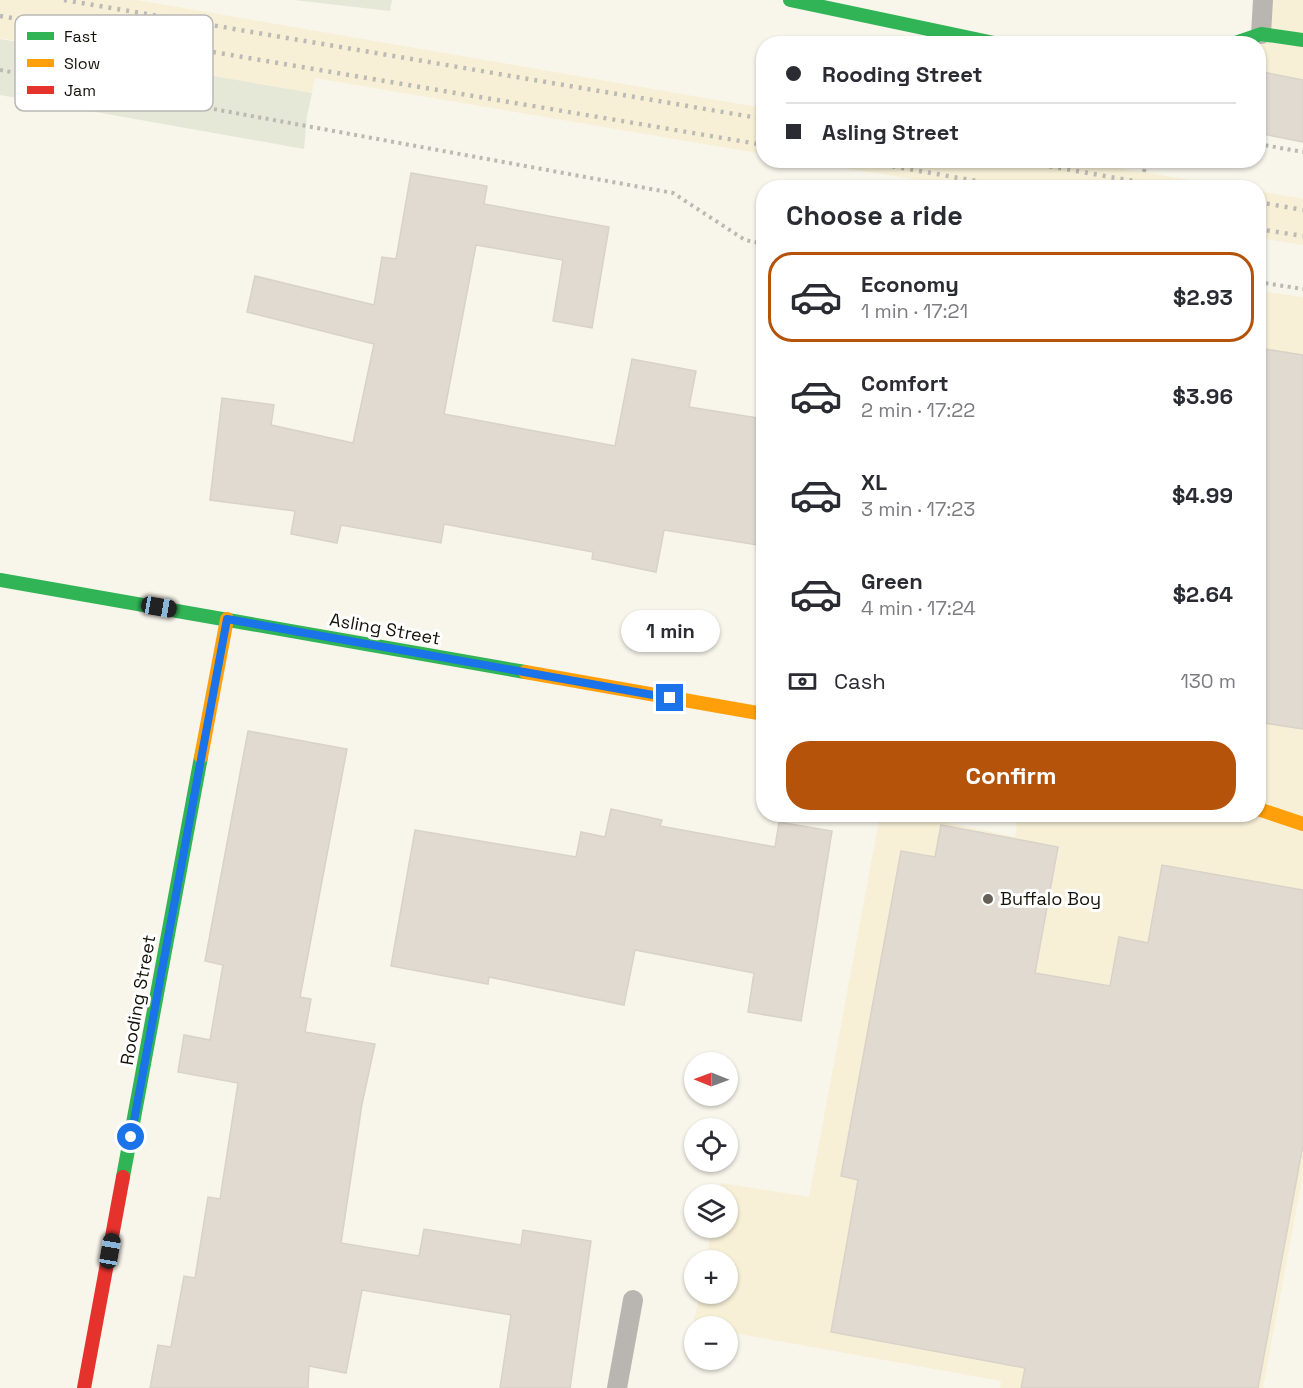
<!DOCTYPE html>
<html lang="en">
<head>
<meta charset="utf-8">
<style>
	:root { --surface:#fff; --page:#f7f7f7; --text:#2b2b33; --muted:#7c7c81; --line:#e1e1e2; --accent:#b45309 }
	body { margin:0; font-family:"Space Grotesk",sans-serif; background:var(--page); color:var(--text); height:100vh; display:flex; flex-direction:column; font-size:22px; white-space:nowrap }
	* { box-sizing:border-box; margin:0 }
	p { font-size:20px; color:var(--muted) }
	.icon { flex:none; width:33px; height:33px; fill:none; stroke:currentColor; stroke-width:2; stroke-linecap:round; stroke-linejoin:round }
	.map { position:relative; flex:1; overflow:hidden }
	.side { position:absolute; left:756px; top:180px; width:510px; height:642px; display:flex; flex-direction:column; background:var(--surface); border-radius:24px; box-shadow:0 2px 4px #0004 }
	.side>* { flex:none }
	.hud { position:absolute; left:756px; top:36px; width:510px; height:132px; border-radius:24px; box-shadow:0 2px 4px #0004; display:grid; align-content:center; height:132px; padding:0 30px; background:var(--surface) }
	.needle { width:39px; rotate:271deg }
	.fabs { position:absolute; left:684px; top:1052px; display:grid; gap:12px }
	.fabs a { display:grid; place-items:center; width:54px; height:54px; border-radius:50%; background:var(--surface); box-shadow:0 2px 4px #0004; font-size:30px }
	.end { position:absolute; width:27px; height:27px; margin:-14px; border:8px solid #1a73e8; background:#fff; box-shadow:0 0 0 3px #fff }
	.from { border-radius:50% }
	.bubble { position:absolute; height:42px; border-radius:21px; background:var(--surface); box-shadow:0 2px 4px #0004; font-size:20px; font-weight:700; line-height:42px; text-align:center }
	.car { position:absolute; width:18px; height:36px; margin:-18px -9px; border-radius:8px; box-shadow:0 0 4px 2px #0007; background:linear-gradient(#222 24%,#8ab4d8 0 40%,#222 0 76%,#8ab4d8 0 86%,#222 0) }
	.hud b { display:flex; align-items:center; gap:21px; height:57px; font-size:22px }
	.hud b+b { border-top:2px solid var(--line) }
	.hud i { width:15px; height:15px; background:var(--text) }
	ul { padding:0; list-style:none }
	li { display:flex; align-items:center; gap:18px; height:90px; margin:0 12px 9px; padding:0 18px; border:3px solid transparent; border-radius:24px }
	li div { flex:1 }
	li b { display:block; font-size:22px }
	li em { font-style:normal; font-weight:700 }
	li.current { border-color:var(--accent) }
	li>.icon { width:54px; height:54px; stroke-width:1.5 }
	h2 { padding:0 30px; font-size:27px; line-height:72px }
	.pay { display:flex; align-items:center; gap:15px; height:66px; padding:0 30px; font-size:22px }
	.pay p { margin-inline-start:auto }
	.cta { display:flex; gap:12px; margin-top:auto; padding:12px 30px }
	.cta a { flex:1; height:69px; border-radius:24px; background:var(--accent); color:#fff; font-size:24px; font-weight:700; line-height:69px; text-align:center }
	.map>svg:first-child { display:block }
	.built { fill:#f7f0d7 }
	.green { fill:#e5e8d6 }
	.building { fill:#e0dad1; stroke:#d8d2c9; stroke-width:1.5 }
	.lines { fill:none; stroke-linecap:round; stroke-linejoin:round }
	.path { stroke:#bcb9b3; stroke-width:4; stroke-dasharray:3 4.5; stroke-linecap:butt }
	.lane { stroke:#b9b5b1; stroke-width:20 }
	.fast { stroke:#30b455; stroke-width:14 }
	.slow { stroke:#ff9f0a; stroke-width:14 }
	.jam { stroke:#e5322d; stroke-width:14 }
	.rail { stroke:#bcbab4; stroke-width:4.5; stroke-dasharray:3 6; stroke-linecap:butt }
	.route { stroke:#1a73e8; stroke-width:8 }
	.poi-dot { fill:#656157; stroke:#fff; stroke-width:2 }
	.labels { text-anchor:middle; stroke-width:6; stroke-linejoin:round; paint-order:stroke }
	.street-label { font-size:18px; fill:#161208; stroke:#fff }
	.poi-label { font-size:18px; fill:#161208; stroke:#fff; text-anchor:start }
	.key { fill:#fff; stroke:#b9b8b5; stroke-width:1.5 }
	.key-label { font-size:16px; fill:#161208 }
</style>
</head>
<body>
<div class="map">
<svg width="1303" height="1388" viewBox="0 0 1303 1388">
	<rect width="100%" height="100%" fill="#f8f5eb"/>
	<g class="built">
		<path d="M0,0H137L763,108V154L315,78L312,93L0,38Z"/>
		<path d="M1255,0H1303V142L1259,73L1262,71Z"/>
		<path d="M801,161H1074L1235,187H961Z"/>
		<path d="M1259,191L1303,199V245L1259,238Z"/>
		<path d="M1259,291L1303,297V1174L1263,1388H1000L1001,1381L728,1332V1326L693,1325L700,1293H728V1260H706L712,1227H728V1194H719L721,1183L809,1197L880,815H910L1015,837L1018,815L1258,814Z"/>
	</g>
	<g class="green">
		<path d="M294,0H392L390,11Z"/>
		<path d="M0,39L312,93L307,116L304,149L0,95Z"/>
	</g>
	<g class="building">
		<path d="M1258,71L1303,80V142L1258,133Z"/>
		<path d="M411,173L487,186L484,204L609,227L592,328L553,321L563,260L476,245L444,414L615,446L632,359L696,371L689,407L764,419V546L664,530L656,572L592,559L593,552L444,524L441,543L341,525L337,543L291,534L295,511L210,500L222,398L274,405L271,425L353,443L374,344L247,312L255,276L374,305L382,257L396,259Z"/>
		<path d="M1258,348L1303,355V729L1258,722Z"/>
		<path d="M248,731L347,749L300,997L311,999L305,1032L375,1044L362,1104L341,1243L419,1256L424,1229L521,1245L523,1230L591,1241L570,1388H500L511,1315L362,1290L346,1373L309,1366L308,1388H150L158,1345L171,1347L184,1276L195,1278L208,1197L220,1199L238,1083L178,1072L184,1035L210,1040L223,965L205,961Z"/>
		<path d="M611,809L662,820L660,826L775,847L779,822L832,831L801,1021L748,1012L754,973L635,950L624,1005L489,977L488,984L391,966L415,830L576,857L581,832L605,837Z"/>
		<path d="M941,825L1058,847L1035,973L1110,986L1119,937L1148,943L1162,865L1303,890V1145L1258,1388H1021L1025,1368L831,1332L858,1180L841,1176L901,851L935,857Z"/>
	</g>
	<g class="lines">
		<g class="path">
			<path d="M0,70L673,193L745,240L764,244"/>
			<path d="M1258,144L1303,152"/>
			<path d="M1144,172L1146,160"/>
			<path d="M930,188V182"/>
			<path d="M1258,282L1303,289"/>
		</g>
		<g class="lane">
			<path d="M1261,34L1263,0"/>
			<path d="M617,1388L633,1300"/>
		</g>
		<g class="fast">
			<path d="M790,0L999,44"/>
			<path d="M1232,44L1261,34L1303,40"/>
			<path d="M0,580L525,672"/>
			<path d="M123,1177L201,757"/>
		</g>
		<g class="slow">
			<path d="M525,672L764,714"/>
			<path d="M201,757L227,619"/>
			<path d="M1258,809L1303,824"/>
		</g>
		<path class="jam" d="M84,1388L123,1177"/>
		<g class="rail">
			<path d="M64,0L764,119"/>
			<path d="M0,16L764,145"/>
			<path d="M857,160L1016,188"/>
			<path d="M1014,160L1173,188"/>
			<path d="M1258,202L1303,210"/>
			<path d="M1258,229L1303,236"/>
		</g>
	</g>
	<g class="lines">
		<path class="route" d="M131,1137L227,619L670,698"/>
	</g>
	<circle class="poi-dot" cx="988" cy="899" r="6"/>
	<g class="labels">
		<g class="street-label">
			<text transform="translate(385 629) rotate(10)" y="6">Asling Street</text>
			<text transform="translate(138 1000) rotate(-80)" y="6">Rooding Street</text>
		</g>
		<g class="poi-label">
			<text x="1000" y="905">Buffalo Boy</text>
		</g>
	</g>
	<rect x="15" y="15" width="198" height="96" rx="9" class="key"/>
	<rect x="27" y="32" width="27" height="8" fill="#30b455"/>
	<rect x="27" y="59" width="27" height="8" fill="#ff9f0a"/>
	<rect x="27" y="86" width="27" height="8" fill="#e5322d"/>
	<g class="key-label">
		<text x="64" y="42">Fast</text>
		<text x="64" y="69">Slow</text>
		<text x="64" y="96">Jam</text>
	</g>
</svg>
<div class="fabs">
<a><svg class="needle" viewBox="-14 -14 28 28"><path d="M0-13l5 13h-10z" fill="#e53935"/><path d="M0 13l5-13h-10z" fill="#7c7c81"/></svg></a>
<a><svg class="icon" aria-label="locate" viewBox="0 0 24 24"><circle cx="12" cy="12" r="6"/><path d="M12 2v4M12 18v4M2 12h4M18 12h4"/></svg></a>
<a><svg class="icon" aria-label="layers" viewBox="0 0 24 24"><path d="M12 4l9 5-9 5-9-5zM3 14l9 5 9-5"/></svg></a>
<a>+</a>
<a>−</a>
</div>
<i class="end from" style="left:131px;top:1137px"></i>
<i class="end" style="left:670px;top:698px"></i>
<div class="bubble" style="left:621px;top:610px;width:99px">1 min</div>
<i class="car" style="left:159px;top:607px;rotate:100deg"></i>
<i class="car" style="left:110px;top:1251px;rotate:10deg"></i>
<div class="hud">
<b><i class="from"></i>Rooding Street</b>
<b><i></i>Asling Street</b>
</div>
<section class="side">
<h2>Choose a ride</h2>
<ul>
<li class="current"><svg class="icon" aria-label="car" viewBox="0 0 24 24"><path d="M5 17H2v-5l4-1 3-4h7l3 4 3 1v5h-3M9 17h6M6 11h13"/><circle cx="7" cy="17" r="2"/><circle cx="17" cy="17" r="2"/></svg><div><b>Economy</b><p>1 min · 17:21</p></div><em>$2.93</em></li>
<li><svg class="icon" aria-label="car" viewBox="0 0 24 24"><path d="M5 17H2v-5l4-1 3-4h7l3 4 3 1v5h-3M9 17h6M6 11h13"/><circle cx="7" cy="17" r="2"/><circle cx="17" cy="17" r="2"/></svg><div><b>Comfort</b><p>2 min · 17:22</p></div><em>$3.96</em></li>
<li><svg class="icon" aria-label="car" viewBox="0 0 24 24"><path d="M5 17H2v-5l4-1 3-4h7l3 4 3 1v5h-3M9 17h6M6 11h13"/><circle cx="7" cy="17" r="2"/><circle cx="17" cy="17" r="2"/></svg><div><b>XL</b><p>3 min · 17:23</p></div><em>$4.99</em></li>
<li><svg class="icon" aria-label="car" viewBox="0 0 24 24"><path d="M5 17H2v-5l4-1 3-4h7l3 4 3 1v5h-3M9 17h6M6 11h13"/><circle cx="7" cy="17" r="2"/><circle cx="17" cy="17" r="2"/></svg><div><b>Green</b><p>4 min · 17:24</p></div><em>$2.64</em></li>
</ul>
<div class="pay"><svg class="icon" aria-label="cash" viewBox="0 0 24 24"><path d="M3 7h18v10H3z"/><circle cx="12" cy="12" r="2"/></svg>Cash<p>130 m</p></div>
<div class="cta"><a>Confirm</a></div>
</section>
</div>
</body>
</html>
